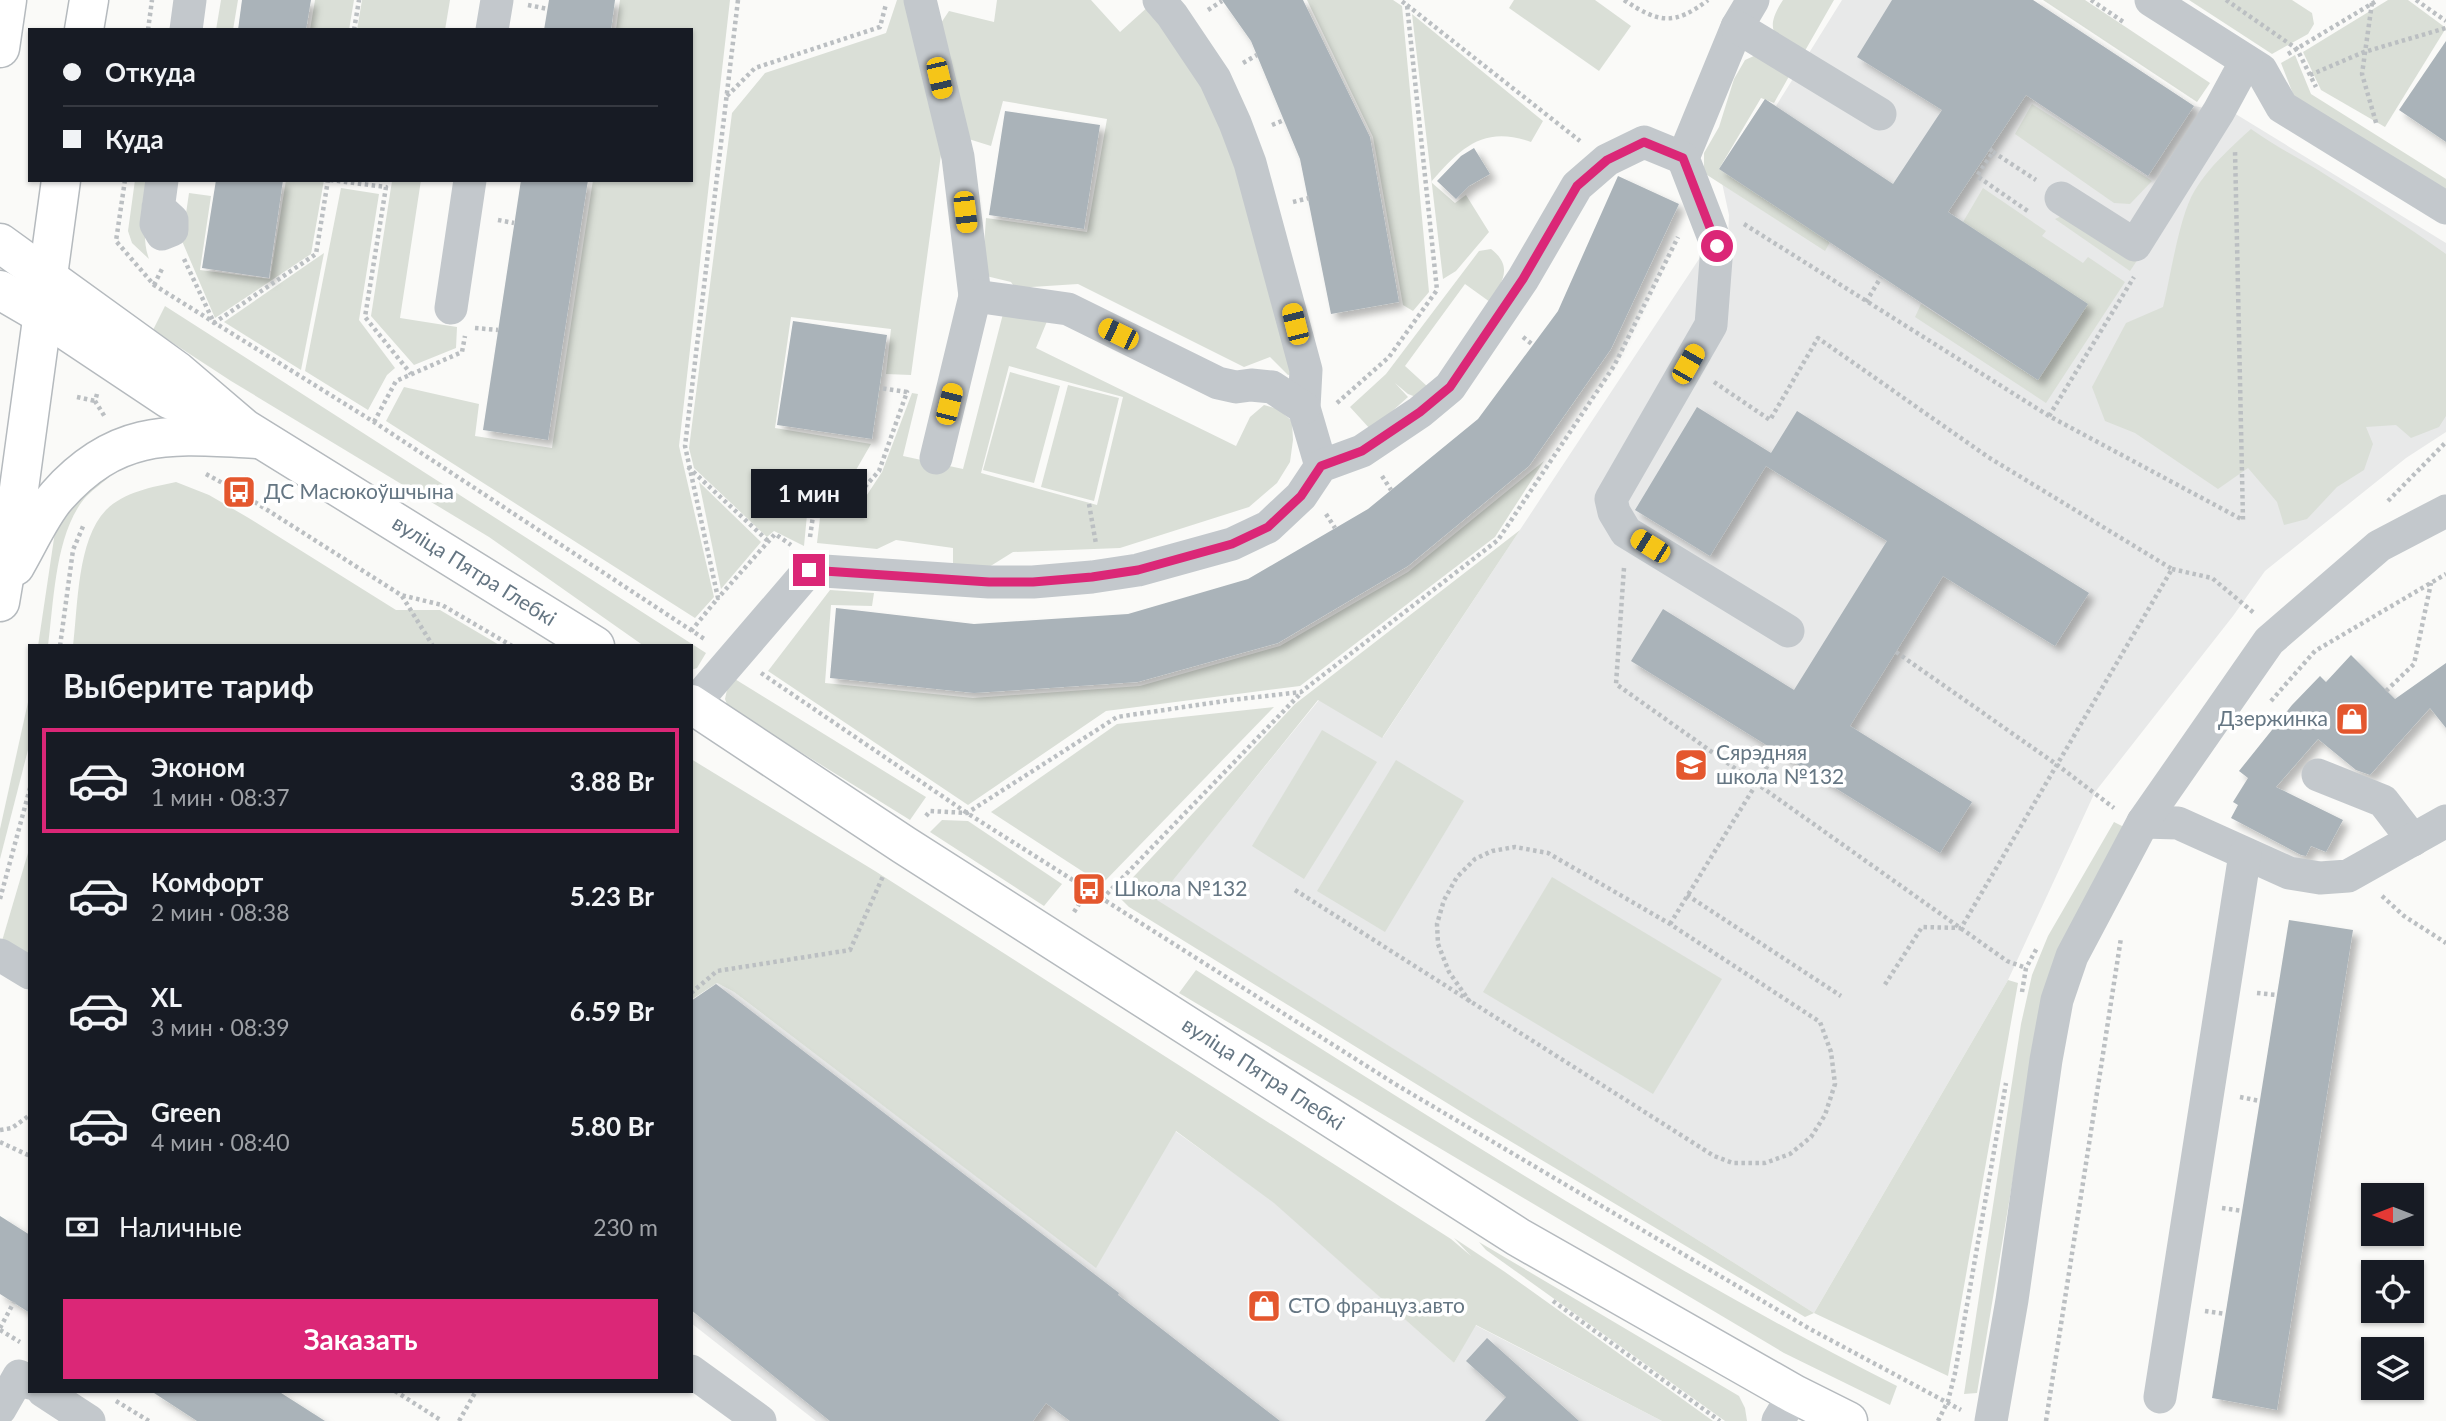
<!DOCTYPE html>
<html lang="ru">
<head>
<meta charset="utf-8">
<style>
	:root { --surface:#171b24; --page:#20242c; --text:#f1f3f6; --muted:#9ea1a6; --line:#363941; --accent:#db2777 }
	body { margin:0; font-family:Lato,sans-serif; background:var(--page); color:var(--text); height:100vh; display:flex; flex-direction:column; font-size:26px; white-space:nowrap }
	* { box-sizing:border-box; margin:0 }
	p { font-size:23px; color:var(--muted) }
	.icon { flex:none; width:38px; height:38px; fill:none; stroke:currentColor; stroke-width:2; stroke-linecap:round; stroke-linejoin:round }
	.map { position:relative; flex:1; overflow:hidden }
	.sheet { position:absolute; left:28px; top:644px; width:665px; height:749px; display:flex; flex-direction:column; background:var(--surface); border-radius:0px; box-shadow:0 2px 5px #0004 }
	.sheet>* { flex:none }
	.hud { position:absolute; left:28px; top:28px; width:665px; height:154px; border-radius:0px; box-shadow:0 2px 5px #0004; display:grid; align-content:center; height:154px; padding:0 35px; background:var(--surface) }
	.needle { width:46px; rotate:270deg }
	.buttons { position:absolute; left:2361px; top:1183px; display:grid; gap:14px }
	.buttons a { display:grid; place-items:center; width:63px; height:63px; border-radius:0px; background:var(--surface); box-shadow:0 2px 5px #0004; font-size:35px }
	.end { position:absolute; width:32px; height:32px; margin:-16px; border:9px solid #db2777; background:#fff; box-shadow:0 0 0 4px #fff }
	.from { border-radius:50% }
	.bubble { position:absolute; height:49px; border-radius:0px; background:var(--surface); box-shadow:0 2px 5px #0004; font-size:23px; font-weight:700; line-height:49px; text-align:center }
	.car { position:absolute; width:21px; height:42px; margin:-21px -10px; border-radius:9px; box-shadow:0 0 5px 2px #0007; background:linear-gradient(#f5c518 24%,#345 0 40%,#f5c518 0 76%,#345 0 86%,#f5c518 0) }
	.hud b { display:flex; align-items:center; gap:24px; height:66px; font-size:26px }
	.hud b+b { border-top:2px solid var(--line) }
	.hud i { width:18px; height:18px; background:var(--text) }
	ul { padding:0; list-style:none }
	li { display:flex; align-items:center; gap:21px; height:105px; margin:0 14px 10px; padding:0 21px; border:4px solid transparent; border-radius:0px }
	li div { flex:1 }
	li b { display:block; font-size:26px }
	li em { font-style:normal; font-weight:700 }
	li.on { border-color:var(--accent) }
	li>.icon { width:63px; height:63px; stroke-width:1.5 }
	h2 { padding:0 35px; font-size:32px; line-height:84px }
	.pay { display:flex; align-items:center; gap:18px; height:77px; padding:0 35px; font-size:26px }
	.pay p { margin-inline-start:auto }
	.button { display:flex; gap:14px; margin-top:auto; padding:14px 35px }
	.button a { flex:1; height:80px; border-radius:0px; background:var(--accent); color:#fff; font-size:28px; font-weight:700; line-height:80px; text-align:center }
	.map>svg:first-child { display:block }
	.built { fill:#e8e9e9 }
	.green { fill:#dadfd7; fill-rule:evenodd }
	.building { fill:#aab3b9; filter:url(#shadow) }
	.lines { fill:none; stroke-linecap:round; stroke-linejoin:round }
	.major-casing { stroke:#b5babe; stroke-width:41 }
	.path { stroke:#bbbfc2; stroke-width:4.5; stroke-dasharray:3.5 3.5; stroke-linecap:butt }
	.minor { stroke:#c3c8cc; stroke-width:33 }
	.major { stroke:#fff; stroke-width:38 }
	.route { stroke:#db2777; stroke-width:9 }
	.labels { text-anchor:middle; stroke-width:7; stroke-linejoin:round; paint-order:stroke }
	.poi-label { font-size:21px; fill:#657683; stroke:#fff; text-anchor:start }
	.street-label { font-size:21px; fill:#657683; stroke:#fff }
</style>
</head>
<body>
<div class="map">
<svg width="2446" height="1421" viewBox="0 0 2446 1421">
	<defs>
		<filter id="shadow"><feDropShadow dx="6" dy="6" stdDeviation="3.5" flood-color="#0004"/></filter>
	</defs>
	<rect width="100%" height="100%" fill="#fafaf8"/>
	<g class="built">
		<path d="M1842,0H2033L2194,106L2234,113L2446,243V432L2406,458L2265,571L2233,616L2095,792L2008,980L1814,1313L1156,900L1319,700L1383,737L1701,256L1728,239L1729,215L1719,169L1765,99L1776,106Z"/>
		<path d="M717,983L734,992L1096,1267L1175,1131L1274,1202L1454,1363L1475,1325L1662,1421H816L691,1323V1001Z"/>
	</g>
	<g class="green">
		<path d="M221,0H238L233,30H216Z"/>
		<path d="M315,0H354L349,30H310Z"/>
		<path d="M362,0H450L445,30H357Z"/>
		<path d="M620,0H730L679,446L714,597L695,618L386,421L404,387L479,404L475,436L552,448L593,180H691V30H616Z"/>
		<path d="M897,0H909L942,147L911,375L886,374L891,329L791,317L775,428L871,444L841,496L809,494L804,546L774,531L767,537L694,468L689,448L732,113L765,73L886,33Z"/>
		<path d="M997,0H1091L1120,32L1150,5L1231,127L1300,372L1288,375L1270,357L1244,367L1078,284L1015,288L1011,282L982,275L986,218L1087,232L1107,119L1003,101L991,146L959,136L941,23L949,11L994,22Z"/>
		<path d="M1307,0H1393L1402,6L1429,292L1413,311L1403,305L1373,137Z"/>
		<path d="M1514,0H1595L1631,26L1599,71L1509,8Z"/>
		<path d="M1783,0H1834L1802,56C1776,38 1762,32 1783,0Z"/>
		<path d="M2043,0H2085L2210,83L2197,102Z"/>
		<path d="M2189,0H2292L2312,13L2314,24L2308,34L2272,54Z"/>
		<path d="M2388,0H2408L2446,28L2385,127L2321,90L2303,52Z"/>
		<path d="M1412,14L1543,121L1531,142C1483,125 1461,148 1431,182L1455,203L1466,195L1489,232L1456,271L1443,279Z"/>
		<path d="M1756,55L1792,71L1774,103L1761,98L1719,169L1830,242L1825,251L1704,173V153L1719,127L1734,79L1745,60Z"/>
		<path d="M2295,55L2311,94L2446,179V195L2295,99L2281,63Z"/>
		<path d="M2032,104L2152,181L2130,204L2114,203L2015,134Z"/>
		<path d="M2251,129C2272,144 2293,155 2315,168C2359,196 2404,224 2446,254V416L2439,427L2411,438L2396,425L2366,427L2373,444L2364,470L2337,487L2307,519L2284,525L2277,502L2248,468L2218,489L2135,433L2105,421L2092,387L2126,323L2163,307C2171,275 2179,216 2195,190C2209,167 2231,147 2251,129Z"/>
		<path d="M135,180L153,182C148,207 140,234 149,259L132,243L128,231Z"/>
		<path d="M286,180H324L311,254L215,318L182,241L189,193L211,196L200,270L270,279Z"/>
		<path d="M391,180H421L400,318L457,327L456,348L414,365L371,316L392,181Z"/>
		<path d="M341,188L379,194L359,320L395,368L387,375L368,410L305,371Z"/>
		<path d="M1983,188L2046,231L2042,236L2083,263L2088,257L2125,282L2046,403L1915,317L1921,304L2038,380L2087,304L1963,222Z"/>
		<path d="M2068,213L2138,259L2130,271L2055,219Z"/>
		<path d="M1491,249C1514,267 1502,282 1490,302L1465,284L1405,366L1428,387L1416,397L1408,394L1395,383L1408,397L1371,430L1350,407L1386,374L1479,251Z"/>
		<path d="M324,253L301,370L224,322Z"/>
		<path d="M165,306L706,653L697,668L691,670V646H644L489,537L231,381L153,330Z"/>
		<path d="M1004,310L1050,314L1036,348L1236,446L1250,417L1264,405L1278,409L1292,421L1293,440L1290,462L1277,483L1249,507L1120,548L1013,552L989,567L953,565V548L896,540L877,549L817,543L821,509L859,510V507L882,472L912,393L918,394L903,456L963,469ZM1009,366L1123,397L1097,505L981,473Z"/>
		<path d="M1010,372L1060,386L1034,483L983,470Z"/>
		<path d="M1068,385L1119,398L1094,501L1041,487Z"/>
		<path d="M1544,461L1495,537L1300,686L1106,711L968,805L768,671L830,590L874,593L872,606L831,605L825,683L973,698L1140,686L1280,646L1408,572Z"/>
		<path d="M107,467L109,477C101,484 91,491 84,499C55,535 54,601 48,646H38L56,525Z"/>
		<path d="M176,482L209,495L247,517L396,610H440L501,646H73C78,606 77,540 106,510C124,492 152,487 176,482Z"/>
		<path d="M699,482L761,542L721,589Z"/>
		<path d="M1520,530L1382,738L1318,700L1157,900L1814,1313L2008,980L2018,983L1948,1376L1814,1313L1805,1317L1473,1119L1129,907L1120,898L1124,887L1295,704Z"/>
		<path d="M730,676L926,797L910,820L728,707L725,699Z"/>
		<path d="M30,693V742L0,859V829Z"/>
		<path d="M1274,707L1102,884L991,812L1117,724Z"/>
		<path d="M1322,730L1377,762L1304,879L1252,846Z"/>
		<path d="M691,759L875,871L1451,1239L1471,1256L1454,1238L1505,1272L1713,1421H1662L1476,1325L1454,1363L1274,1203L1176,1131L1096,1268L734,992L717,983L691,1000Z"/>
		<path d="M1396,760L1464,801L1385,932L1317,891Z"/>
		<path d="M942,820L968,821L1062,884L1044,906L930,832Z"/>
		<path d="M2114,822L2128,829L2028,1089L1977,1393L1964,1394L2021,1024L2032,975L2048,936Z"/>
		<path d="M30,846V957L2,941Z"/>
		<path d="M1552,877L1722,979L1653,1094L1483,992Z"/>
		<path d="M1196,970C1426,1114 1654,1264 1897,1386L1890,1405L1784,1353L1179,993Z"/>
		<path d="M1479,1242L1739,1396L1745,1408L1747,1421H1725L1486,1250Z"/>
	</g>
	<g class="building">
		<path d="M242,0H311L306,30H238Z"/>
		<path d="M549,0H615L611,30H544Z"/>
		<path d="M1222,0H1303L1370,137L1399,302L1331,314L1300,159L1251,41Z"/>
		<path d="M1892,0H2033L2194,106L2148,176L2026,95L1948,212L2088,304L2038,380L1719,169L1765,99L1893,184L1942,110L1857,57Z"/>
		<path d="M2446,41V142L2399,110Z"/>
		<path d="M1005,111L1100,125L1084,229L989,215Z"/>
		<path d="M1474,148L1490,174L1469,186L1456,199L1437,181L1461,156Z"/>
		<path d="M1618,176L1679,204L1611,349L1529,466L1408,566L1278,643L1138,682L974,693L830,678L836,608L974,624L1128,614L1248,579L1368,509L1478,419L1558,311Z"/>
		<path d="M216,180H283L269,278L202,268Z"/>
		<path d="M521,180H588L548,440L483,430Z"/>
		<path d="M793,321L887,335L872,439L777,425Z"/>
		<path d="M1697,407L1771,453L1797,411L2089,593L2055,646L1943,576L1850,726L1972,802L1940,853L1631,661L1663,609L1794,690L1887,541L1766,466L1710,556L1635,510Z"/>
		<path d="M2351,655L2395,699L2446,663V728L2430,708L2370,775L2356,770L2318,739L2276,787L2343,820L2326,852L2311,846L2306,856L2301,855L2231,818L2238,805L2233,802L2248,778L2239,771L2292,705L2320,676L2326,682Z"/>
		<path d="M2289,920L2353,930L2277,1410L2212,1398Z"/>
		<path d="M716,984L1119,1293L1118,1295L1280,1421H1070L1046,1403L1033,1421H830L691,1310V1001Z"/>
		<path d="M0,1216L30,1235V1313L0,1294Z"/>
		<path d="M1487,1338L1579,1421H1485L1506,1397L1466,1361Z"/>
		<path d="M151,1391H278L325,1421H197Z"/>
	</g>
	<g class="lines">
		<defs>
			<g id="major">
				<path d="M84,30L89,0"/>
				<path d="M0,48L7,0"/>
				<path d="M0,243L177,371L245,429L595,646"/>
				<path d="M0,290L43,315L169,399L214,417"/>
				<path d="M15,566C28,544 41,514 57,496C119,426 174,435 259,439"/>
				<path d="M0,602L18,496L61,180"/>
				<path d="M691,704L904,845L1518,1237L1794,1394L1848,1421"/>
			</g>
		</defs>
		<use href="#major" class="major-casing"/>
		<g class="path">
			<path d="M738,0L685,446L718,598L775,534L791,545"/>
			<path d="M1624,0C1659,23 1674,26 1708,0"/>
			<path d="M2091,0L2125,23"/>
			<path d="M2226,0L2297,49L2316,87"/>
			<path d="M2416,0L2446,21"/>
			<path d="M2372,3L2362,74L2377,126"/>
			<path d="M528,5L548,9"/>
			<path d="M1407,5L1580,141"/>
			<path d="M1208,10L1222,1"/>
			<path d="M148,30L152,0"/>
			<path d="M354,30L359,0"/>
			<path d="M2288,54L2378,0"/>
			<path d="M1243,63L1257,55"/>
			<path d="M2310,75L2364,52L2446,28"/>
			<path d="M727,96L755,68L880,27L886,4"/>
			<path d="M1272,125L1284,120"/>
			<path d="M1990,149L1993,152L1977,176L2029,212"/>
			<path d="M1993,152L2036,180"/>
			<path d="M125,180L116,241L154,285L374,422L706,640"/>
			<path d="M330,180L386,187L365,317L411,374"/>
			<path d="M1293,202L1309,198"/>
			<path d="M498,220L514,223"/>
			<path d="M1744,224L2049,416L2243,520L2235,150"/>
			<path d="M184,259L214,323L316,254L328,180"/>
			<path d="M154,285L163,267"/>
			<path d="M1866,302L1881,277"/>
			<path d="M475,328L498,330"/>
			<path d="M1523,337L1533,345"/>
			<path d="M1714,382L1770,420L1818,338L1988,457L2172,569L1961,928L1922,927L1884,986"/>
			<path d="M97,394L95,401L105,417"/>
			<path d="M77,397L95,401"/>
			<path d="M1337,403L1389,357L1437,290L1407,5L1400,0"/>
			<path d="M2049,416L2134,277"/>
			<path d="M374,422L396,381L462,352L465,336"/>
			<path d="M688,467L769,542"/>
			<path d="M206,474L239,492L401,595L442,605L512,646"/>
			<path d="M1382,476L1391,490"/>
			<path d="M239,492L249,474"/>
			<path d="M2388,501L2446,442"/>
			<path d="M1089,504L1096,544"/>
			<path d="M1326,514L1335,528"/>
			<path d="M810,537L815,502L853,500L879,471L907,392L880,388"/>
			<path d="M1624,568L1616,684L2007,961L2026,968"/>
			<path d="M2172,569L2212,578L2254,613"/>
			<path d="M402,596L433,646"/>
			<path d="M691,631L718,598"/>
			<path d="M60,646L73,550L84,524"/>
			<path d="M1896,652L2056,764L2114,808"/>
			<path d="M761,673L967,813L1395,1084L1810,1329L1961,1410"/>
			<path d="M2386,691L2414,664L2431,583"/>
			<path d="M2271,701L2315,651L2446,574"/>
			<path d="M926,816L930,811L967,813L1117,717L1231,700L1301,692L1498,540L1614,366L1678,237"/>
			<path d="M1295,890L1714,1156L1733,1163H1765L1790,1154L1811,1137L1825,1115L1835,1084L1831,1052L1820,1022L1670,924L1548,853L1515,847L1492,851L1475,859L1457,877L1444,900L1437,924L1438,944L1449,972L1470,1002"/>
			<path d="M1687,895L1841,996"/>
			<path d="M2382,896L2404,916L2446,943"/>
			<path d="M0,899L30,788"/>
			<path d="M1102,899L1301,693"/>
			<path d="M1074,912L1089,889"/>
			<path d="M1670,924L1776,752"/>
			<path d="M2022,992L2026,968L2037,948"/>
			<path d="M691,993L717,971L850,950L884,874"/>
			<path d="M2257,993L2277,995"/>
			<path d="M2240,1097L2260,1101"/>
			<path d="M0,1130L12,1128L30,1115"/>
			<path d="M0,1142L30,1156"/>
			<path d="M2222,1208L2242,1211"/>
			<path d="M1553,1301L1720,1421"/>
			<path d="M2205,1311L2225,1314"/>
			<path d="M0,1328L14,1302"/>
			<path d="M0,1330L20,1342"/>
			<path d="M395,1391L442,1421"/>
			<path d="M116,1401L149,1421"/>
			<path d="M459,1421L476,1391"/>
			<path d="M1938,1421L1948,1401L1955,1373L2006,1083"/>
			<path d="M2046,1421L2121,938"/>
		</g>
		<g class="minor">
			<path d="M920,0L958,157L975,296"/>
			<path d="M1159,0L1172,15L1215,79L1235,123L1250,163L1306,370L1304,408L1321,466"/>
			<path d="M1753,0L1737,27L1683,158L1717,246L1711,325L1611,499L1614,512L1626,532L1788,631"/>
			<path d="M2151,0L2261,70L2282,107L2446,208"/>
			<path d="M1737,27L1880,114"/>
			<path d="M186,30L190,0"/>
			<path d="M492,30L497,0"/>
			<path d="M2061,198L2135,245L2219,111L2246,61"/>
			<path d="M158,207L172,220V230L162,234L156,224L162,180"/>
			<path d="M451,308L470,180"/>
			<path d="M936,458L975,296L1068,309L1218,383L1236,387L1251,385L1272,387L1304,408"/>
			<path d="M693,705L809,570L989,582H1033L1092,577L1138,570L1232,544L1268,527L1301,496L1321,466L1362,451L1420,412L1450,387L1523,279L1577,186L1607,160L1644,142L1683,158"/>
			<path d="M2318,775L2383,801L2413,840"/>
			<path d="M2143,822L2178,823L2289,873L2320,878L2348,876L2446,821"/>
			<path d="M0,955L30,973"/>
			<path d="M691,1371L760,1421"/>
			<path d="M43,1391L89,1421"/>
			<path d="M2160,1397L2245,854"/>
			<path d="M0,1409L19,1376L30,1383"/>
			<path d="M1778,1421L1794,1394"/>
			<path d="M1991,1421L2012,1300L2046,1060L2057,1000L2072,956L2143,822L2269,641L2379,546L2446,511"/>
		</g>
		<use href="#major" class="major"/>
	</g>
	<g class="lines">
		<path class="route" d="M809,570L989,582H1033L1092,577L1138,570L1232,544L1268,527L1301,496L1321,466L1362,451L1420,412L1450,387L1523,279L1577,186L1607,160L1644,142L1683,158L1717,246"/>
	</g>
	<defs>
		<symbol id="bus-square" viewBox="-11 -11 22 22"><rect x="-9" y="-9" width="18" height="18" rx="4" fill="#e4572e" stroke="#fff"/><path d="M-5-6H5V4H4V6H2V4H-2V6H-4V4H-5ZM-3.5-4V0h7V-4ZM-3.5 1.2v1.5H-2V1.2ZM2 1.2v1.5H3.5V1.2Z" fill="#fff"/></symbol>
		<symbol id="shop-square" viewBox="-11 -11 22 22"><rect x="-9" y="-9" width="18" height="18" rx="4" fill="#e4572e" stroke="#fff"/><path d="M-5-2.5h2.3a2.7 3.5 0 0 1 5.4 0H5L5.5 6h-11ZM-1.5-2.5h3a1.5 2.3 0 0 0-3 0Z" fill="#fff"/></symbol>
		<symbol id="school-square" viewBox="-11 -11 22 22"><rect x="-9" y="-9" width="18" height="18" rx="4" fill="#e4572e" stroke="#fff"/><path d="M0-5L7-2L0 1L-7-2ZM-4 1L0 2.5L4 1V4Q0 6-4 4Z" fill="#fff"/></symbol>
	</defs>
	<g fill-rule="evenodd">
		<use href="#bus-square" x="220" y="473" width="38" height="38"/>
		<use href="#shop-square" x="2333" y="700" width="38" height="38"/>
		<use href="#school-square" x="1672" y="746" width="38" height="38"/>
		<use href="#bus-square" x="1070" y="870" width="38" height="38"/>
		<use href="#shop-square" x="1245" y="1287" width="38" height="38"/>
	</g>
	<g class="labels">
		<g class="poi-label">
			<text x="264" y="499">ДС Масюкоўшчына</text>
			<text x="2328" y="726" text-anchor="end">Дзержинка</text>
			<text x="1716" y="760">Сярэдняя<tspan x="1716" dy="24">школа №132</tspan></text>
			<text x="1114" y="896">Школа №132</text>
			<text x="1288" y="1313">СТО француз.авто</text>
		</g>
		<g class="street-label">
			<text transform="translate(474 571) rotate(32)" y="7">вуліца Пятра Глебкі</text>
			<text transform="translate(1263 1074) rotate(33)" y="7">вуліца Пятра Глебкі</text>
		</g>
	</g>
</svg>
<div class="buttons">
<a><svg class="needle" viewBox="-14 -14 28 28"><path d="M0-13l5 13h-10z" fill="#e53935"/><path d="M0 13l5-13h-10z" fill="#9ea1a6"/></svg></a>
<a><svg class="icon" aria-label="locate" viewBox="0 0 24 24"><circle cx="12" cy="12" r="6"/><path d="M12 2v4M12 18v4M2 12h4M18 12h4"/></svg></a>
<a><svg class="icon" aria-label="layers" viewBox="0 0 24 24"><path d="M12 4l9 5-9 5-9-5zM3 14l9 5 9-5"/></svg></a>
</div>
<i class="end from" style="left:1717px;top:246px"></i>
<i class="end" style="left:809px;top:570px"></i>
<div class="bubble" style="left:751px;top:469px;width:116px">1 мин</div>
<i class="car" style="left:939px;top:78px;rotate:167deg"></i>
<i class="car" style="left:965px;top:212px;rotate:173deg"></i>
<i class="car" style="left:1295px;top:324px;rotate:346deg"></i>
<i class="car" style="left:1118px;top:334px;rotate:296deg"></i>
<i class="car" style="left:1688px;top:364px;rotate:30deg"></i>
<i class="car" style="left:949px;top:404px;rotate:14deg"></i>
<i class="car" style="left:1650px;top:546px;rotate:302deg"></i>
<div class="hud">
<b><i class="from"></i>Откуда</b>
<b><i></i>Куда</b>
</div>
<section class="sheet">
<h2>Выберите тариф</h2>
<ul>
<li class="on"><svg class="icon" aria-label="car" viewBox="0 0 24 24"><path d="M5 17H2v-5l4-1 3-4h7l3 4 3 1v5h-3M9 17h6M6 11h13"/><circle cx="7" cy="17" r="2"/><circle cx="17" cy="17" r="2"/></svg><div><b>Эконом</b><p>1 мин · 08:37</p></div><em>3.88 Br</em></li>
<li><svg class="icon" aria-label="car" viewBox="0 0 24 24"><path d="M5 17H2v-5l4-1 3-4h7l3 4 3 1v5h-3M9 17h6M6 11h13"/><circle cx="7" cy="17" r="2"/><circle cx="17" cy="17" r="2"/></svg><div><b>Комфорт</b><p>2 мин · 08:38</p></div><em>5.23 Br</em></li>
<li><svg class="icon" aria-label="car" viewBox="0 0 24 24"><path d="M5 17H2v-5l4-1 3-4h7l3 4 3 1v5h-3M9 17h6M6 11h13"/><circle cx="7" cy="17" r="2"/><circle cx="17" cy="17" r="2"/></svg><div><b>XL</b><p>3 мин · 08:39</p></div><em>6.59 Br</em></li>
<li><svg class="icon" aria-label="car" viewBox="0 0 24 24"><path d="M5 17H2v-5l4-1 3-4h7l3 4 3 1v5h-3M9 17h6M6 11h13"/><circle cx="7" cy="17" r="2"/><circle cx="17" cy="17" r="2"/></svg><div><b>Green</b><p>4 мин · 08:40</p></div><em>5.80 Br</em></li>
</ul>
<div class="pay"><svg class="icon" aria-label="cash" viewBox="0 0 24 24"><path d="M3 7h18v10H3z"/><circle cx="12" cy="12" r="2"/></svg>Наличные<p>230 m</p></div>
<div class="button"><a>Заказать</a></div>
</section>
</div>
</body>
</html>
